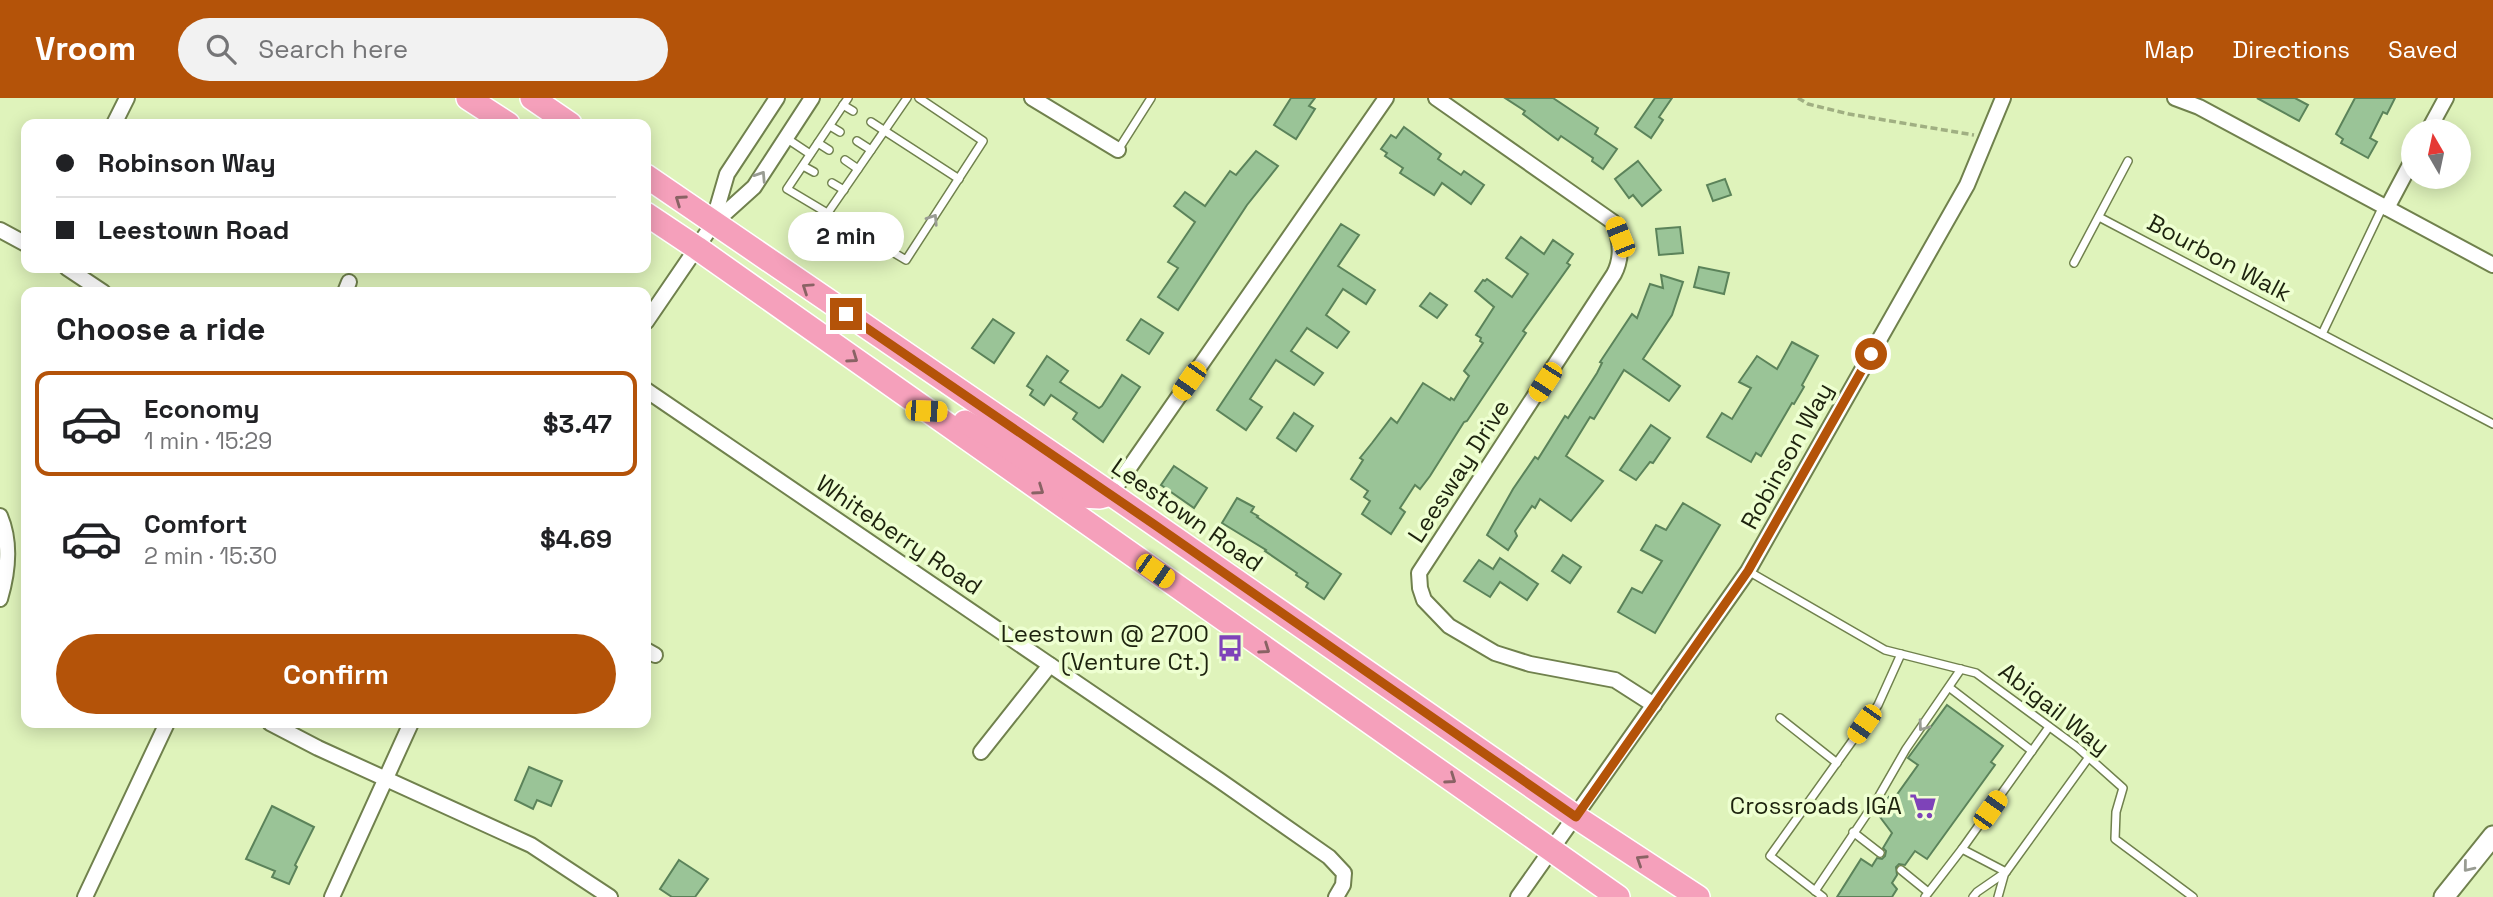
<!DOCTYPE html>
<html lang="en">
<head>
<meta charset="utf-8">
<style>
	:root { --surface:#fff; --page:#f2f2f2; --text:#202124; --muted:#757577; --line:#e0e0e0; --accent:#b45309 }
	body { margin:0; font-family:"Space Grotesk",sans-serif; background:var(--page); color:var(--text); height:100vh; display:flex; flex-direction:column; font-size:26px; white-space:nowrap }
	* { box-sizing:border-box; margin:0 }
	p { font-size:23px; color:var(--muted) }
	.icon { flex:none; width:38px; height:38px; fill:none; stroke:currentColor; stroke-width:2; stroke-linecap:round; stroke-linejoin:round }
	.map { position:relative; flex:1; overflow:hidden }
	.side { position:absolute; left:21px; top:189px; width:630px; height:441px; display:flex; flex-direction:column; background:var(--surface); border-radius:14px; box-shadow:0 4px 18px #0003 }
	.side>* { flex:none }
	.banner { position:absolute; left:21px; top:21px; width:630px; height:154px; border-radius:14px; box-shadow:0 4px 18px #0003; display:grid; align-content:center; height:154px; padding:0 35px; background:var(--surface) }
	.needle { width:46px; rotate:351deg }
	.buttons { position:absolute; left:2401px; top:21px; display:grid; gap:14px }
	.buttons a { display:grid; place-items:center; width:70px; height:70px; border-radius:50%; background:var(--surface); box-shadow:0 4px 18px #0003; font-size:35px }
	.end { position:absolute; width:32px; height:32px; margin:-16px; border:9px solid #b45309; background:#fff; box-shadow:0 0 0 4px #fff }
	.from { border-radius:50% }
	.bubble { position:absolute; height:49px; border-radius:24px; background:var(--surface); box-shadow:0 4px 18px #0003; font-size:23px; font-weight:700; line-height:49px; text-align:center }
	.car { position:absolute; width:21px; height:42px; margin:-21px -10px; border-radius:9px; box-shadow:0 0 5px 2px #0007; background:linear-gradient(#f5c518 24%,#345 0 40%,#f5c518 0 76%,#345 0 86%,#f5c518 0) }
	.banner b { display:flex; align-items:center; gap:24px; height:66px; font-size:26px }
	.banner b+b { border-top:2px solid var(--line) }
	.banner i { width:18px; height:18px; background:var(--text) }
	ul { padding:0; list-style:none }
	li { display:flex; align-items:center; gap:21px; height:105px; margin:0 14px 10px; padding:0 21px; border:4px solid transparent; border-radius:14px }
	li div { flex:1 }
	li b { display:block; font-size:26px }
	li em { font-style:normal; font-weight:700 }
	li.current { border-color:var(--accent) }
	li>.icon { width:63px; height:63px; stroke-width:1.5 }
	h2 { padding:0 35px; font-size:32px; line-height:84px }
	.cta { display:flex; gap:14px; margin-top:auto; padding:14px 35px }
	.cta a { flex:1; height:80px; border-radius:42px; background:var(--accent); color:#fff; font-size:28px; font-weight:700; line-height:80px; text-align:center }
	header { display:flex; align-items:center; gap:42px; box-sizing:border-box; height:98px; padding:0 35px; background:var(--accent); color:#fff }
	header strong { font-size:33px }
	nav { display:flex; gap:38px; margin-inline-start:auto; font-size:24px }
	.search { width:490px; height:63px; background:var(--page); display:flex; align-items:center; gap:18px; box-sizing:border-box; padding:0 24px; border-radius:38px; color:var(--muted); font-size:26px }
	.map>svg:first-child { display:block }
	.building { fill:#9ac497; stroke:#5b835a; stroke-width:2 }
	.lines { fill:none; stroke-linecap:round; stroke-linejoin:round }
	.lane-casing { stroke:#70814d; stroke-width:10 }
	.street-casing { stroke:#70814d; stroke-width:18 }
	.secondary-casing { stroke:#70814d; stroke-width:23 }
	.primary-casing { stroke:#fff; stroke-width:26 }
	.path { stroke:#a0af82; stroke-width:3.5; stroke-dasharray:7 3.5; stroke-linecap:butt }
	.lane { stroke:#fff; stroke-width:7 }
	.street { stroke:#fff; stroke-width:14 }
	.secondary { stroke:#fff; stroke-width:19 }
	.primary { stroke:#f5a0bb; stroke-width:23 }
	.oneway { stroke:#999c93 }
	.oneway2 { stroke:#896264 }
	.route { stroke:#b45309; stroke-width:9 }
	.labels { text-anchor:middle; stroke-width:7; stroke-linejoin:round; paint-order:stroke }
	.street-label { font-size:24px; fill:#1d230e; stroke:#eeffd1 }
	.poi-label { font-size:24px; fill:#1d230e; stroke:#eeffd1; text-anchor:end }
</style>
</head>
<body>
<header>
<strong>Vroom</strong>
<div class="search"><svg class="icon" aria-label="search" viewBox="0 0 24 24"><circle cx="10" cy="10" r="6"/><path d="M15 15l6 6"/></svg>Search here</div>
<nav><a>Map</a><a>Directions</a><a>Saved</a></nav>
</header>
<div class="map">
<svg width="2493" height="799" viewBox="0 0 2493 799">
	<rect width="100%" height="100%" fill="#dff3bb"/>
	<g class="building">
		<path d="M1291,0H1315L1309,8L1315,11L1296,41L1274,27Z"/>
		<path d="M1505,0H1553L1598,30L1595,36L1617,51L1603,71L1592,63L1593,60L1561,38L1558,42L1547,34L1523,16L1525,13Z"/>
		<path d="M1655,0H1672L1659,19L1663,22L1651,40L1635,29Z"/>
		<path d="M2257,0H2295L2308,7L2299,23Z"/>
		<path d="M2355,0H2395L2387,16L2383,14L2370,40L2377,44L2368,60L2341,45L2343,41L2336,36Z"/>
		<path d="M1404,29L1441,56L1438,61L1461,77L1464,73L1484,87L1471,106L1442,85L1434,97L1400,75L1403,70L1385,58L1387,55L1381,51L1391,37L1396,40Z"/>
		<path d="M1256,53L1278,68L1247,107L1178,212L1158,199L1178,170L1168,164L1195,124L1174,108L1185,94L1205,108L1230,73L1236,77Z"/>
		<path d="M1638,63L1661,92L1642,108L1633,97L1629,100L1615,81Z"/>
		<path d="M1725,81L1731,97L1713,103L1707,87Z"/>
		<path d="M1341,126L1359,137L1338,168L1375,192L1366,206L1343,191L1326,217L1349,234L1337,250L1307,230L1291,253L1323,275L1314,287L1276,262L1250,301L1262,309L1246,332L1217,312Z"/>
		<path d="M1680,129L1683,155L1659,157L1656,131Z"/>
		<path d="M1521,139L1544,156L1553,142L1573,156L1567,165L1570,167L1523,233L1526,235L1467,323L1464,324L1430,378L1420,391L1415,387L1400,410L1405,414L1391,436L1362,416L1370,403L1364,399L1368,393L1351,381L1363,362L1360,360L1372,345L1391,320L1397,325L1423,285L1450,302L1451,300L1454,302L1469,278L1464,273L1483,245L1480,243L1481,240L1476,237L1494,209L1475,193L1483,182L1485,183L1487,181L1512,199L1528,176L1506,160Z"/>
		<path d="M1699,169L1729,175L1724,196L1694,189Z"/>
		<path d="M1661,177L1683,184L1672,217L1643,261L1680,288L1669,303L1624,272L1594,321L1590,319L1566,358L1603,383L1571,423L1540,401L1535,410L1532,408L1515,433L1517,438L1508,452L1487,437L1513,391L1535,359L1538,361L1565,318L1568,320L1597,275L1602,265L1600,264L1632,216L1637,220L1650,186L1663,190Z"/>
		<path d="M1430,195L1447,207L1437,220L1420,208Z"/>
		<path d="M993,221L1014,235L994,265L972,250Z"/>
		<path d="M1141,221L1163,235L1149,256L1127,242Z"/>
		<path d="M1792,244L1818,258L1802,287L1804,289L1794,306L1792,305L1761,358L1756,355L1751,364L1707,339L1722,315L1732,321L1751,290L1739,284L1757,258L1777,271Z"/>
		<path d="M1047,258L1068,273L1060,284L1099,310L1102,308L1122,277L1140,289L1103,344L1073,321L1077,315L1051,297L1044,307L1030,297L1033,292L1027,288Z"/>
		<path d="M1294,315L1313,328L1296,353L1277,340Z"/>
		<path d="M1651,327L1670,340L1653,365L1650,364L1636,382L1620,372Z"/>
		<path d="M1174,368L1207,390L1194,410L1161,387Z"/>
		<path d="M1237,400L1254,409L1251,414L1258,418L1257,419L1341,476L1324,501L1306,489L1308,485L1296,477L1297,475L1265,453L1266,452L1222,425Z"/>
		<path d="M1683,405L1720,427L1655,535L1618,514L1632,490L1642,495L1662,463L1641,452L1656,427L1666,432Z"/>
		<path d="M1563,457L1581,469L1570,485L1552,473Z"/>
		<path d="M1500,460L1538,486L1527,502L1500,484L1490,499L1464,483L1479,462L1493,471Z"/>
		<path d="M1947,607L2003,648L1991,664L1995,667L1927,761L1915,753L1905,767L1899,766L1896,769L1897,777L1892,785L1897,791L1892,799H1837L1861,761L1872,768L1877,760L1882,761L1885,758L1886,753L1883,750L1892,735L1877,715L1889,699L1893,702L1918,667L1908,660Z"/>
		<path d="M529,669L562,683L551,708L537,702L533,711L515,702Z"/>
		<path d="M272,708L314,729L295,767L297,769L289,786L272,779L275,773L246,761Z"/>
		<path d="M679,762L708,781L695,799H672L660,791Z"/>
	</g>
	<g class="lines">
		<defs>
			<g id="lane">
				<path d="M848,0L787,91L906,162L983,43L919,0"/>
				<path d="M843,7L853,13"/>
				<path d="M871,24L959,81"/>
				<path d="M830,28L840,34"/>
				<path d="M786,40L810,56"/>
				<path d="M857,43L871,52"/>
				<path d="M818,45L829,52"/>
				<path d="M1118,52L1151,0"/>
				<path d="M845,62L858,71"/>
				<path d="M803,68L814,74"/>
				<path d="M832,85L844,92"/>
				<path d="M827,116L907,0"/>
				<path d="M2099,119L2493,326"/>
				<path d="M2074,165L2128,63"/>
				<path d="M2322,236L2383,108"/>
				<path d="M1748,473L1885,552L1976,575L2077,649L2123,690L2116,714L2115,741L2193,799"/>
				<path d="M1950,590L2032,653"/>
				<path d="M1780,620L1837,665"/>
				<path d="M1853,734L1880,755"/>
				<path d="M1962,751L2006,774"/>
				<path d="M1901,772L1928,794"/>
				<path d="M1815,793L1879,698L1906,651L1961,571"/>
				<path d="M1823,799L1770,758L1878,607L1901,556"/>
				<path d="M1925,799L1962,751L2049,629"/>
				<path d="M1973,799L1977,794L2006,774L2089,659"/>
				<path d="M1998,799L2005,774"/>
			</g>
			<g id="street">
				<path d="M1032,0L1118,52"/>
				<path d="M1436,0L1613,124C1621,142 1623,159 1614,176L1419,475L1420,490L1424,502L1449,528L1495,555L1530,566L1615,582L1654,607"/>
				<path d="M2175,0L2199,9L2493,167"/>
				<path d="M114,26L127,0"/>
				<path d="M2428,33L2446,0"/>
				<path d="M2387,110L2413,61"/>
				<path d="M713,124L727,76L777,0"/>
				<path d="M0,132L26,146"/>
				<path d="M67,170L103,194"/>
				<path d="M345,194L349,184"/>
				<path d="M646,224L713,126L754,89L812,0"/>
				<path d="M646,292L1219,682L1329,759L1344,775L1343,787L1336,799"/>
				<path d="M1111,396L1386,0"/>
				<path d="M0,418C11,444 8,474 0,501"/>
				<path d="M646,552L655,557"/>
				<path d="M270,625L318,650L531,747L610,799"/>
				<path d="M981,654L1050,567"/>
				<path d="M85,799L167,625"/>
				<path d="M332,799L411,625"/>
				<path d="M1518,799L1748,473L1967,87L2003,0"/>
			</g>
			<path id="secondary" d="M2444,799L2493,738"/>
			<g id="primary">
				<path d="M468,0L508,26"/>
				<path d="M532,0L570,26"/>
				<path d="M646,78L1111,396L1576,719L1698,799"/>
				<path d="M646,116L697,150L1618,799"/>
				<path d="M965,324L1001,344L1080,398L1100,399L1111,396"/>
			</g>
		</defs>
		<use href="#lane" class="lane-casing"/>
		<use href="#street" class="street-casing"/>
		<use href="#secondary" class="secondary-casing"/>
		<use href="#primary" class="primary-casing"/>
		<path class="path" d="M1798,0L1808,6L1849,16L1974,37"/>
		<use href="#lane" class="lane"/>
		<use href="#street" class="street"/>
		<use href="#secondary" class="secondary"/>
		<use href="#primary" class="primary"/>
	</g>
	<defs><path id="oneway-chevron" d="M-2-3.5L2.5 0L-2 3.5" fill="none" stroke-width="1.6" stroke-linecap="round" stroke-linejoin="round" transform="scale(1.75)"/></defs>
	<g class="oneway">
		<use href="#oneway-chevron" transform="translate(761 78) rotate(-57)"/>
		<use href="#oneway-chevron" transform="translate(933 121) rotate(-57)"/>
		<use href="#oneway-chevron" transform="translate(1923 628) rotate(126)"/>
		<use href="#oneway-chevron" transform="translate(2468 769) rotate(129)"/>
	</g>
	<g class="oneway2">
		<use href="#oneway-chevron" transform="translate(680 102) rotate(-145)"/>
		<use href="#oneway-chevron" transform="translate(807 190) rotate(-146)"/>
		<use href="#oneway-chevron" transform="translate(853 260) rotate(35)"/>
		<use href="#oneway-chevron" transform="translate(1039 392) rotate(35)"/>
		<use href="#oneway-chevron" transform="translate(1265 551) rotate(35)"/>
		<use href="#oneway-chevron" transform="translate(1451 681) rotate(35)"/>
		<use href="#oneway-chevron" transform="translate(1641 762) rotate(-147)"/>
	</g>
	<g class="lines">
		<path class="route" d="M846,216L1155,427L1576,719L1748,473L1871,256"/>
	</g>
	<defs>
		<symbol id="bus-bare" viewBox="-9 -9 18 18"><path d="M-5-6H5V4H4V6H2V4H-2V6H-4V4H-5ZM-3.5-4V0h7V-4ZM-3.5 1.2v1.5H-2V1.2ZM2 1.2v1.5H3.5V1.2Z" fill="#7e43b9" stroke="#eeffd1" stroke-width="2.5" paint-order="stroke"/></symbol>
		<symbol id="supermarket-bare" viewBox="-9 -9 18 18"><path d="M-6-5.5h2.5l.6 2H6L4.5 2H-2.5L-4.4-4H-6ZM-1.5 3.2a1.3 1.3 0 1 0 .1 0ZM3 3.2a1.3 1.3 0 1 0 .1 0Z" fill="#7e43b9" stroke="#eeffd1" stroke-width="2.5" paint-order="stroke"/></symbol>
	</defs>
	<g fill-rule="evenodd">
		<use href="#bus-bare" x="1211" y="531" width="38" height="38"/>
		<use href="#supermarket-bare" x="1904" y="689" width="38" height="38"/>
	</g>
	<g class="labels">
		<g class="street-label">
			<text transform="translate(2219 160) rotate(28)" y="8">Bourbon Walk</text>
			<text transform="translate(1787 358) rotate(-61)" y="8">Robinson Way</text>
			<text transform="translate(1459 373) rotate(-57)" y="8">Leesway Drive</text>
			<text transform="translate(1187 417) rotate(35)" y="8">Leestown Road</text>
			<text transform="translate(899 437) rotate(34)" y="8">Whiteberry Road</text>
			<text transform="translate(2054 611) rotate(38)" y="8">Abigail Way</text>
		</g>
		<g class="poi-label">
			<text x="1209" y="544">Leestown @ 2700<tspan x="1209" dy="28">(Venture Ct.)</tspan></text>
			<text x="1902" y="716">Crossroads IGA</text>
		</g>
	</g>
</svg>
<div class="buttons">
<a><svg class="needle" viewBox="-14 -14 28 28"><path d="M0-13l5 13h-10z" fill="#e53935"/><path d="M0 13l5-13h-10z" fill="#757577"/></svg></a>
</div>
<i class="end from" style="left:1871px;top:256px"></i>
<i class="end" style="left:846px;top:216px"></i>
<div class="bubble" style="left:788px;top:114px;width:116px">2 min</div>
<i class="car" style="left:1620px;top:139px;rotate:338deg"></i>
<i class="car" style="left:1189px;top:283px;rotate:215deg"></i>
<i class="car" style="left:1545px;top:284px;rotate:213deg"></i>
<i class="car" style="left:926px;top:313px;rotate:92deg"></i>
<i class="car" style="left:1155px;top:473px;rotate:125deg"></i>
<i class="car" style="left:1864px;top:626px;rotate:215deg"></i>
<i class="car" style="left:1990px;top:712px;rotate:35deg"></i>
<div class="banner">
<b><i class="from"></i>Robinson Way</b>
<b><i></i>Leestown Road</b>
</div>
<section class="side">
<h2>Choose a ride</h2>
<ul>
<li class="current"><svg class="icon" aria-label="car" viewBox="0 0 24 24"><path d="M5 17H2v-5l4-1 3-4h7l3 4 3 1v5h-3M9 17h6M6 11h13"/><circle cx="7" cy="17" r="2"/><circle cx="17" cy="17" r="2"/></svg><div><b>Economy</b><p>1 min · 15:29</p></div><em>$3.47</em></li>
<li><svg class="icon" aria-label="car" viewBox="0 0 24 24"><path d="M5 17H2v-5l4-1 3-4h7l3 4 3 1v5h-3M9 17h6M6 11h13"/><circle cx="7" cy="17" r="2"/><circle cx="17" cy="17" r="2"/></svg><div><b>Comfort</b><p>2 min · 15:30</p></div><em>$4.69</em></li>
</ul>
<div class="cta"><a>Confirm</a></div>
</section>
</div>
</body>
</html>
